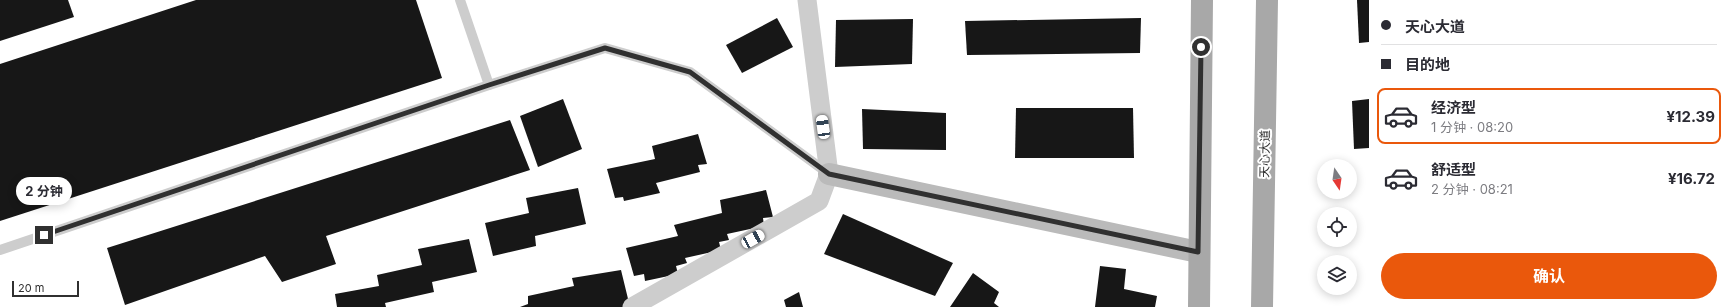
<!DOCTYPE html>
<html lang="zh">
<head>
<meta charset="utf-8">
<style>
	:root { --surface:#fff; --page:#f7f7f7; --text:#2b2b33; --muted:#7c7c81; --line:#e1e1e2; --accent:#ea580c }
	body { margin:0; font-family:Inter,"Noto Sans SC",sans-serif; background:var(--page); color:var(--text); height:100vh; display:flex; flex-direction:column; font-size:15px; white-space:nowrap }
	* { box-sizing:border-box; margin:0 }
	p { font-size:13px; color:var(--muted) }
	.icon { flex:none; width:22px; height:22px; fill:none; stroke:currentColor; stroke-width:2; stroke-linecap:round; stroke-linejoin:round }
	.map { position:relative; flex:1; overflow:hidden }
	.panel { display:flex; flex-direction:column; background:var(--surface); width:360px }
	.panel>* { flex:none }
	.guide { display:grid; align-content:center; height:88px; padding:0 12px; background:var(--surface) }
	.needle { width:26px; rotate:167deg }
	.fabs { position:absolute; left:1317px; top:159px; display:grid; gap:8px }
	.fabs a { display:grid; place-items:center; width:40px; height:40px; border-radius:50%; background:var(--surface); box-shadow:0 2px 10px #0003; font-size:20px }
	.scale { position:absolute; left:12px; bottom:10px; width:67px; box-sizing:border-box; padding-left:4px; border:2px solid #303030; border-top:0; font-size:11px; line-height:14px; white-space:nowrap; color:#303030; -webkit-text-stroke:3px #fff; paint-order:stroke }
	.end { position:absolute; width:18px; height:18px; margin:-9px; border:5px solid #303030; background:#fff; box-shadow:0 0 0 2px #fff }
	.from { border-radius:50% }
	.bubble { position:absolute; height:28px; border-radius:14px; background:var(--surface); box-shadow:0 2px 10px #0003; font-size:13px; font-weight:700; line-height:28px; text-align:center }
	.car { position:absolute; width:12px; height:24px; margin:-12px -6px; border-radius:5px; box-shadow:0 0 3px 1px #0007; background:linear-gradient(#fff 24%,#345 0 40%,#fff 0 76%,#345 0 86%,#fff 0) }
	.guide b { display:flex; align-items:center; gap:14px; height:38px; font-size:15px }
	.guide b+b { border-top:1px solid var(--line) }
	.guide i { width:10px; height:10px; background:var(--text) }
	ul { padding:0; list-style:none }
	li { display:flex; align-items:center; gap:12px; height:56px; margin:0 8px 6px; padding:0 4px; border:2px solid transparent; border-radius:8px }
	li div { flex:1 }
	li b { display:block; font-size:15px }
	li em { font-style:normal; font-weight:700 }
	li.selected { border-color:var(--accent) }
	li>.icon { width:36px; height:36px; stroke-width:1.5 }
	.cta { display:flex; gap:8px; margin-top:auto; padding:8px 12px }
	.cta a { flex:1; height:46px; border-radius:24px; background:var(--accent); color:#fff; font-size:16px; font-weight:700; line-height:46px; text-align:center }
	main { display:flex; flex:1; min-height:0 }
	.map>svg:first-child { display:block }
	.building { fill:#171717 }
	.lines { fill:none; stroke-linecap:round; stroke-linejoin:round }
	.lane { stroke:#cdcdcd; stroke-width:10 }
	.street { stroke:#cdcdcd; stroke-width:19 }
	.secondary { stroke:#bababa; stroke-width:22 }
	.primary { stroke:#a8a8a8; stroke-width:22 }
	.route { stroke:#303030; stroke-width:5 }
	.labels { text-anchor:middle; stroke-width:4; stroke-linejoin:round; paint-order:stroke }
	.street-label { font-size:12px; fill:#303030; stroke:#fff }
</style>
</head>
<body>
<main>
<div class="map">
<svg width="1369" height="307" viewBox="0 0 1369 307">
	<rect width="100%" height="100%" fill="#fff"/>
	<g class="building">
		<path d="M0,0H68L74,17L0,41Z"/>
		<path d="M196,0H416L442,78L0,221V64Z"/>
		<path d="M1357,0H1369V42L1359,43Z"/>
		<path d="M777,18L793,47L742,73L726,45Z"/>
		<path d="M1141,18L1140,53L967,55L965,21Z"/>
		<path d="M913,19L912,64L835,67L836,20Z"/>
		<path d="M563,99L582,149L538,167L520,116Z"/>
		<path d="M1369,99V148L1354,149L1352,101Z"/>
		<path d="M1016,108H1133L1134,158H1015Z"/>
		<path d="M862,109L946,113V150L863,149Z"/>
		<path d="M510,120L530,170L326,236L336,264L282,282L265,256L125,305L107,248Z"/>
		<path d="M698,134L707,164L698,165L700,172L656,183L660,193L624,201L623,197L615,198L607,169L655,159L652,146Z"/>
		<path d="M578,188L586,224L535,236L536,246L493,256L485,223L529,213L526,198Z"/>
		<path d="M766,190L773,217L763,218L764,226L727,234L729,240L719,242L721,250L685,258L687,263L676,266L678,274L645,281L644,274L634,276L626,248L678,236L674,225L722,213L720,200Z"/>
		<path d="M843,214L953,263L935,296L824,254Z"/>
		<path d="M469,239L477,272L432,282L434,292L385,303L386,307H337L335,294L379,286L377,275L422,265L418,249Z"/>
		<path d="M1100,266L1126,269L1124,289L1157,296L1155,307H1095Z"/>
		<path d="M621,270L630,307H520L528,304V296L574,286L572,278Z"/>
		<path d="M973,273L999,292L994,303L999,307H950Z"/>
		<path d="M799,292L803,307H786L784,300Z"/>
	</g>
	<g class="lines">
		<g class="lane">
			<path d="M460,0L489,85"/>
			<path d="M0,250L489,85L605,48L690,72L829,174"/>
		</g>
		<path class="street" d="M632,307L819,201L829,174L807,0"/>
		<path class="secondary" d="M829,174L1198,252"/>
		<g class="primary">
			<path d="M1199,307L1202,0"/>
			<path d="M1262,307L1267,0"/>
		</g>
	</g>
	<g class="lines">
		<path class="route" d="M44,235L489,85L605,48L690,72L829,174L1198,252L1201,47"/>
	</g>
	<g class="labels">
		<g class="street-label">
			<text transform="translate(1265 154) rotate(-89)" y="4">天心大道</text>
		</g>
	</g>
</svg>
<div class="fabs">
<a><svg class="needle" viewBox="-14 -14 28 28"><path d="M0-13l5 13h-10z" fill="#e53935"/><path d="M0 13l5-13h-10z" fill="#7c7c81"/></svg></a>
<a><svg class="icon" aria-label="locate" viewBox="0 0 24 24"><circle cx="12" cy="12" r="6"/><path d="M12 2v4M12 18v4M2 12h4M18 12h4"/></svg></a>
<a><svg class="icon" aria-label="layers" viewBox="0 0 24 24"><path d="M12 4l9 5-9 5-9-5zM3 14l9 5 9-5"/></svg></a>
</div>
<div class="scale">20 m</div>
<i class="end from" style="left:1201px;top:47px"></i>
<i class="end" style="left:44px;top:235px"></i>
<div class="bubble" style="left:16px;top:177px;width:56px">2 分钟</div>
<i class="car" style="left:823px;top:127px;rotate:352deg"></i>
<i class="car" style="left:753px;top:239px;rotate:61deg"></i>
</div>
<section class="panel">
<div class="guide">
<b><i class="from"></i>天心大道</b>
<b><i></i>目的地</b>
</div>
<ul>
<li class="selected"><svg class="icon" aria-label="car" viewBox="0 0 24 24"><path d="M5 17H2v-5l4-1 3-4h7l3 4 3 1v5h-3M9 17h6M6 11h13"/><circle cx="7" cy="17" r="2"/><circle cx="17" cy="17" r="2"/></svg><div><b>经济型</b><p>1 分钟 · 08:20</p></div><em>¥12.39</em></li>
<li><svg class="icon" aria-label="car" viewBox="0 0 24 24"><path d="M5 17H2v-5l4-1 3-4h7l3 4 3 1v5h-3M9 17h6M6 11h13"/><circle cx="7" cy="17" r="2"/><circle cx="17" cy="17" r="2"/></svg><div><b>舒适型</b><p>2 分钟 · 08:21</p></div><em>¥16.72</em></li>
</ul>
<div class="cta"><a>确认</a></div>
</section>
</main>
</body>
</html>
